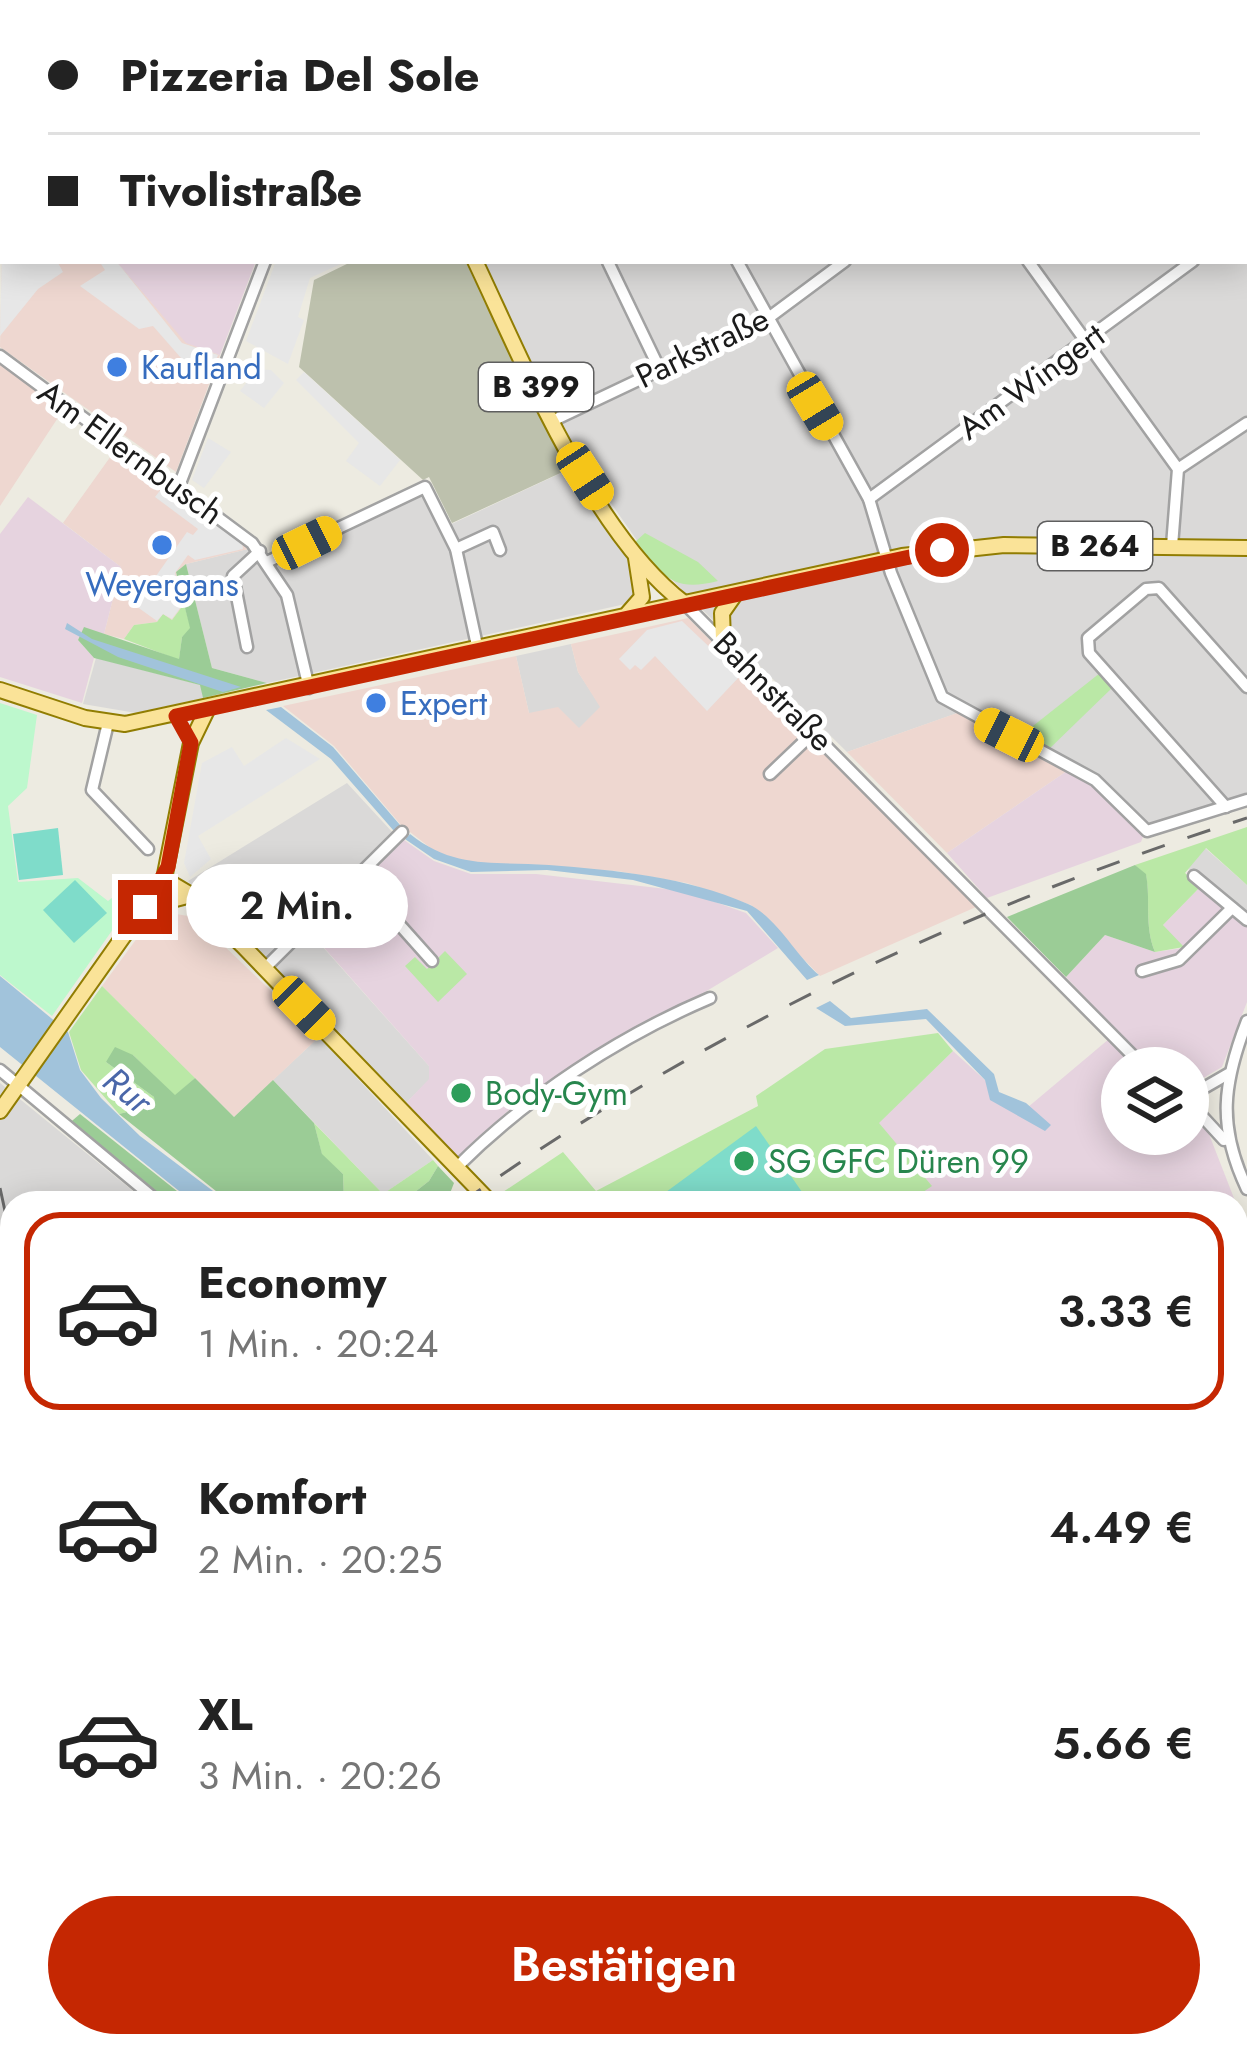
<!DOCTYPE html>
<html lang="de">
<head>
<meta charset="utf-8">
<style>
	:root { --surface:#fff; --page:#f2f2f2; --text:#222; --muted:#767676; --line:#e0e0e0; --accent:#c52702 }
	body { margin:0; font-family:Jost,sans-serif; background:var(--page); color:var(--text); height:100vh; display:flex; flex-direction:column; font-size:45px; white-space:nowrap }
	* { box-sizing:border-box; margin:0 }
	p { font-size:39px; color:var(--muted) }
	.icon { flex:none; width:66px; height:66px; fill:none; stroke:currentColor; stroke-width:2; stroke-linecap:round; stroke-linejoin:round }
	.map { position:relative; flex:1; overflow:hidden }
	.details { position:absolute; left:0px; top:1191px; width:1248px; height:867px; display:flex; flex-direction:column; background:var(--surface); border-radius:36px 36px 0 0; box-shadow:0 6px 30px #0003 }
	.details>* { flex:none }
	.hud { position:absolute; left:0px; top:0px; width:1248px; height:264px; box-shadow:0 6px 30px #0003; display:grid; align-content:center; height:264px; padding:0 48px; background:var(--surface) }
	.fabs { position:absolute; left:1101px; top:1047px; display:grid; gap:24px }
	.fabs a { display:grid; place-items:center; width:108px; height:108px; border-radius:50%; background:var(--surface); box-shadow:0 6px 30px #0003; font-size:60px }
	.end { position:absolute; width:54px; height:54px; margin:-27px; border:15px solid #c52702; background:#fff; box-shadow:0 0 0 6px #fff }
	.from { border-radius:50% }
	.bubble { position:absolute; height:84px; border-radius:42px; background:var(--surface); box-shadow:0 6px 30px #0003; font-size:39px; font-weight:600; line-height:84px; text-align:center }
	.car { position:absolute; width:36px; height:72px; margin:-36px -18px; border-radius:15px; box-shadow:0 0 9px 3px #0007; background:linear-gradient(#f5c518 24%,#345 0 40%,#f5c518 0 76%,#345 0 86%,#f5c518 0) }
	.hud b { display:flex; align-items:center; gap:42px; height:114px; font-size:45px }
	.hud b+b { border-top:3px solid var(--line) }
	.hud i { width:30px; height:30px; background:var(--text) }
	ul { padding:21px 0 0; list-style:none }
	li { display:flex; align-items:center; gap:36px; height:198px; margin:0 24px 18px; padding:0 24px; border:6px solid transparent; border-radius:36px }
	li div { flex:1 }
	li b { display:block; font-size:45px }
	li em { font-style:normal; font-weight:600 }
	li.active { border-color:var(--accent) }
	li>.icon { width:108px; height:108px; stroke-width:1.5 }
	.action { display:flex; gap:24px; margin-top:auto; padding:24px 48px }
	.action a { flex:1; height:138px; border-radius:72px; background:var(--accent); color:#fff; font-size:48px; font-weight:600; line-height:138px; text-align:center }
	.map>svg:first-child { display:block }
	.residential { fill:#dad9d8 }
	.commercial { fill:#eed7d0 }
	.industrial { fill:#e6d3df }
	.construction { fill:#bdc1ad }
	.grass { fill:#bae8a6 }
	.forest { fill:#9bcc96 }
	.park { fill:#bdf8cd }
	.pitch { fill:#7fdcca }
	.parking { fill:#e7e7e7 }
	.water { fill:#a1c3db }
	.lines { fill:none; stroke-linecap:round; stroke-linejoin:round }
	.river { stroke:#a1c3db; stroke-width:16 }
	.minor-casing { stroke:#a2a2a2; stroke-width:15 }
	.major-casing { stroke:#917d02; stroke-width:18 }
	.minor { stroke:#fff; stroke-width:10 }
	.major { stroke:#fae398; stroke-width:14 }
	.rail { stroke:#696969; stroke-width:3; stroke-dasharray:24 24; stroke-linecap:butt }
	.route { stroke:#c52702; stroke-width:15 }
	.shop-dot { fill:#3f7fe0; stroke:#fff; stroke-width:4.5 }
	.leisure-dot { fill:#2e9e5b; stroke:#fff; stroke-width:4.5 }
	.labels { text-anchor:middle; stroke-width:10; stroke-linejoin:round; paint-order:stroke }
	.shield { fill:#fff; stroke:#5f5f5f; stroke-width:3 }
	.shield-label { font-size:30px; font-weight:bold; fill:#1b1b1b }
	.street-label { font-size:33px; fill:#1b1b1b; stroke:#fff }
	.shop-label { font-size:33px; fill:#366cbe; stroke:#fff; text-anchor:start }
	.leisure-label { font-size:33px; fill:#27864d; stroke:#fff; text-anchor:start }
	.water-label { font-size:36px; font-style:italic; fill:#4a67a9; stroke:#fff }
</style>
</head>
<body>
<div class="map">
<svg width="1247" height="2056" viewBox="0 0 1247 2056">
	<rect width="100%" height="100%" fill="#edebe1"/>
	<g class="residential">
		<path d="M352,0H908L911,3H354Z"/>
		<path d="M1206,0H1247V795L1148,825L1100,778L966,710L847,752L648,556L589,472L559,418H553L479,261H1245V3H1202Z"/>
		<path d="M574,467L628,553L637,590L630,603L267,683L212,668L186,564L252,548L268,564L420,489L443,528Z"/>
		<path d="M571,644L578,672L601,707L579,729L529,713L516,656Z"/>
		<path d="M96,658L201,685L203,698L136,713L83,704Z"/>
		<path d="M347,783L394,834L304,926L429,1066L430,1079L405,1104L188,881Z"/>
		<path d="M1205,848L1247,885V915L1188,869Z"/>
		<path d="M319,1037L433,1160L383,1194L273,1080Z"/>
		<path d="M0,1083L133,1191L125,1203H12V1533L0,1544Z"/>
	</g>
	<g class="commercial">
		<path d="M3,209V261H116L186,342L220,355L176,472L0,347Z"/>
		<path d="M0,364L63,410L0,506Z"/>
		<path d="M116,449L252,548L186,564L176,573L184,604L172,620L163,615L157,622L134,625L124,639L104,634L121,567L63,523Z"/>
		<path d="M688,618L976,907L820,976L751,905L687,883L617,871L473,864L437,853L401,825L334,746L283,706L516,656L529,713L558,707L579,728L600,707L578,672L571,644Z"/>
		<path d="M960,712L1067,771L947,853L847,752Z"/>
		<path d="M170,913L194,917L319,1037L234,1117L102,986L143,930Z"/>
		<path d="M1236,1686L1247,1699V1935L1236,1911Z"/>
	</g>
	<g class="industrial">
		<path d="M34,0H337L338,3H36Z"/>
		<path d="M116,261H256L220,355L186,343Z"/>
		<path d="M28,497L121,567L104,634L84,628L78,640L94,658L82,703L0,677V534Z"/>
		<path d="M1067,771L1090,781L1144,834L1141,842L987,898L947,853Z"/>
		<path d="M404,840L434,861L471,874H536L684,891L746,913L778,948L509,1110L457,1160L405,1104L429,1079V1066L311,933Z"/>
		<path d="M1201,886L1247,926V1002L1222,1067L1188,1087V1068H1152L1066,977L1105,935L1155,952L1183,948L1163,925Z"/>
		<path d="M1109,1039L1137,1068H1122V1134H1188V1114L1207,1129L1246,1229L1236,1248V1203H908L931,1185L878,1123L953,1051L1021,1113Z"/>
		<path d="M1244,1257L1247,1262V1699L1236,1686V1264Z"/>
		<path d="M0,1749L12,1758V2046H79L88,2056H0Z"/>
		<path d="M453,2046H635L643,2056H441Z"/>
	</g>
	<path class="construction" d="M353,261H465L569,469L452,523L429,477L423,480L299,367L314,280Z"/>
	<g class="grass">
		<path d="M645,533L698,562L718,581C670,593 665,575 635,542Z"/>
		<path d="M184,604L191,629L182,637L179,660L124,639L134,625L157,622L163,614L172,620Z"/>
		<path d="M1100,673L1113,687L1047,751L1019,737Z"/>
		<path d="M1247,827V885L1206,848L1185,873L1201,886L1163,925L1184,947L1155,952C1144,925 1151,903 1146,875L1135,865Z"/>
		<path d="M445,951L467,974L438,1002L405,966L415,957L427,969Z"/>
		<path d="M102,986L195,1078L175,1096L133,1055L106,1062L154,1097L155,1105L119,1114L81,1070L69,1032Z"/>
		<path d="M938,1033L953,1051L879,1123L932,1186L907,1203H504L497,1196L563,1152L596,1191L758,1106L756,1096L825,1049Z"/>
		<path d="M314,1123L383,1194L433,1160L438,1166L429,1181L401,1203H344L343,1174L322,1155Z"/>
		<path d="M115,2046H425L412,2056H184L175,2049L167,2056H119Z"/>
		<path d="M882,2046H1042L1070,2056H886Z"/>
	</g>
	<g class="forest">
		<path d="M186,564L212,668L267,683L203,698L200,685L94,658L78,640L84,627L179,659L182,637L190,628L176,572Z"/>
		<path d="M1135,865L1146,874C1151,902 1144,925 1155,952L1105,935L1066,977L1007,917Z"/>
		<path d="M115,1047L133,1055L175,1095L195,1078L234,1117L273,1080L314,1123L322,1154L343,1174L344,1203H231L119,1114L155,1105L154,1097L106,1062Z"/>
		<path d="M80,1114L192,1203H165L66,1126Z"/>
		<path d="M438,1166L454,1183L447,1201L401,1203L429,1181Z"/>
		<path d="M1247,2034V2056H1070L1042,2046H1236Z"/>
		<path d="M728,2046H819L823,2056H714Z"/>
	</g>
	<path class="park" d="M0,703L37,715L27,788L8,806L18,882L78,878L108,901L131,883L137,895L52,1016L0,975Z"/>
	<g class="pitch">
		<path d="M58,828L63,875L19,880L13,834Z"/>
		<path d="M75,880L107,913L74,943L43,910Z"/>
		<path d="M756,1126L809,1202L827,1197L831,1203H651Z"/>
	</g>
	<g class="parking">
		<path d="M3,209V261H57L63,272L38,289L0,336Z"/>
		<path d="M99,261H116L182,343L218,355L211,373L181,358L153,326L139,329L80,286L105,270Z"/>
		<path d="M276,261H347L310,278L298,317L304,320L288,364L246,341Z"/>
		<path d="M257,369L271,370L284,383L264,408L240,391Z"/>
		<path d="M304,372L400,460L380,486L346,461L359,443L296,380Z"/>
		<path d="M208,438L231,452L204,488L192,480Z"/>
		<path d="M165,484L242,542L243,549L195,560L188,555L175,573L183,604L172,619L163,614L157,621L119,594L124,587L138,596L144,589L151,593L160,579L156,576L187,532L193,535L198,529L155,497Z"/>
		<path d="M682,621L740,676L707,711L655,656L641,670L635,665L630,670L619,659L647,630Z"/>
		<path d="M286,738L320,759L198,836L211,859L190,877L184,863L202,763L232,747L244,766Z"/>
	</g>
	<g class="water">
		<path d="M67,623L92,639L241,687L223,692L118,657L65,629Z"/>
		<path d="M281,707L333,747L400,825L394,831L331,759L266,710Z"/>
		<path d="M410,834C455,870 495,861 549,865C615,870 687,877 748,904C777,917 796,956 819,975L807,980L747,911L633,880L547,870L471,872L434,859L405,839Z"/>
		<path d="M0,976L68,1032L80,1070L101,1098L140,1136L229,1203H194L0,1047Z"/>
		<path d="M830,1001L851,1018L927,1009L994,1074L999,1092L1026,1103L1051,1125L1045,1131L990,1100L985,1080L926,1019L845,1026L816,1008Z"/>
	</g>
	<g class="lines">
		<path class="river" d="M842,2046L847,2056"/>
		<defs>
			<g id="minor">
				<path d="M607,0L608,3"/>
				<path d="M836,0L838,3"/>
				<path d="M16,3L18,0"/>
				<path d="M1245,24L1247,22"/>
				<path d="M0,25L3,21"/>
				<path d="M1245,89L1247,87"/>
				<path d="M1245,222L1247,221"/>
				<path d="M737,261L869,499L891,573L942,697L1095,780L1147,831L1247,800"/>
				<path d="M1028,261L1178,469L1172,546"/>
				<path d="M608,262L659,368"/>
				<path d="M0,356L252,543L287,595L309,688"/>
				<path d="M552,421L767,319L845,261"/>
				<path d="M1178,469L1247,423"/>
				<path d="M179,486L265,261"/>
				<path d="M869,499L1193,261"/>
				<path d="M456,549L493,532L500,550"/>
				<path d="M269,561L425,487L456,549L478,650"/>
				<path d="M684,603L1145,1068"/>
				<path d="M247,647L233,576L260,551"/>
				<path d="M108,723L92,790L148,849"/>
				<path d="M770,774L814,732"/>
				<path d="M1226,807L1089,653L1088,638L1146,589L1159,588L1247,687"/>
				<path d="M1194,876L1247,920"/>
				<path d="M357,877L432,961"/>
				<path d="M265,968L402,832"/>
				<path d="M1142,971L1179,960L1232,908"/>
				<path d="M1247,1021C1223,1083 1217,1126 1247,1189"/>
				<path d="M0,1070L156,1200"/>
				<path d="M1188,1089H1202L1228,1074"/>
				<path d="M1188,1101L1224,1140"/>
				<path d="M457,1167C527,1097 618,1037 710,998"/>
				<path d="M1236,1255L1247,1245"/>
				<path d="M0,1344L12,1352"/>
				<path d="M644,2046L651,2056"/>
				<path d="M429,2056L441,2046"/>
			</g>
			<g id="major">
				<path d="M346,0L347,3"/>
				<path d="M475,261C524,364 592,533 684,603"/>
				<path d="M628,613L642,597L636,558"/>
				<path d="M723,639L722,613L736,593"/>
				<path d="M0,690L85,718L125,724L902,556L1004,545L1247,548"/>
				<path d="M164,879L191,895L242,945L491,1203"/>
				<path d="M145,907L191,895"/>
				<path d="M0,1111L164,879L191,743L207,710"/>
				<path d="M1236,1970L1247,1982"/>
			</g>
		</defs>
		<use href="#minor" class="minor-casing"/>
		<use href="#major" class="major-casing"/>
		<use href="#minor" class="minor"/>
		<use href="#major" class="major"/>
		<g class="rail">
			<path d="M0,1188L12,1243"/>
			<path d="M461,1203C703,1032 965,908 1247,818"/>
			<path d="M0,1436L12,1379"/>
			<path d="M0,1549L12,1538"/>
		</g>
	</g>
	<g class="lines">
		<path class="route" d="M145,907L168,867L191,743L176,716L942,550"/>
	</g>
	<g class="shop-dot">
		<circle cx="117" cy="367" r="12"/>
		<circle cx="162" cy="545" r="12"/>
		<circle cx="376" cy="703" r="12"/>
	</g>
	<g class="leisure-dot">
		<circle cx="461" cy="1093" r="12"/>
		<circle cx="744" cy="1161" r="12"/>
	</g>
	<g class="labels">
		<g class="shield">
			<rect x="479" y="363" width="114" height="48" rx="9"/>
			<rect x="1038" y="522" width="114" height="48" rx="9"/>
		</g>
		<g class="shield-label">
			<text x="536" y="397">B 399</text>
			<text x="1095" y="556">B 264</text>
		</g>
		<g class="street-label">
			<text transform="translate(702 347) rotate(-26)" y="12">Parkstraße</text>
			<text transform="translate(1031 381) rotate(-36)" y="12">Am Wingert</text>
			<text transform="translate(131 452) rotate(36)" y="12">Am Ellernbusch</text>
			<text transform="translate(774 691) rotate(45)" y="12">Bahnstraße</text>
		</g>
		<g class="shop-label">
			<text x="141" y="379">Kaufland</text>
			<text x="162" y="596" text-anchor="middle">Weyergans</text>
			<text x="400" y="715">Expert</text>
		</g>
		<g class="leisure-label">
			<text x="485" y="1105">Body-Gym</text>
			<text x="768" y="1173">SG GFC Düren 99</text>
		</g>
		<g class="water-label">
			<text transform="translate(128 1090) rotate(39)" y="13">Rur</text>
		</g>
	</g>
</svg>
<div class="fabs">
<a><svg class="icon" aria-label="layers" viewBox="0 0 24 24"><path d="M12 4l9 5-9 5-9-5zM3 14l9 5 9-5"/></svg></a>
</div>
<i class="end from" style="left:942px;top:550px"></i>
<i class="end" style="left:145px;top:907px"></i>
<div class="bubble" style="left:186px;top:864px;width:222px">2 Min.</div>
<i class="car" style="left:815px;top:406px;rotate:149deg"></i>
<i class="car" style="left:585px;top:476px;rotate:147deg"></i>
<i class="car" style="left:307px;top:543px;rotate:64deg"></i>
<i class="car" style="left:1009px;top:735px;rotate:297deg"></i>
<i class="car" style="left:304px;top:1008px;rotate:136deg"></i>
<div class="hud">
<b><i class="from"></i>Pizzeria Del Sole</b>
<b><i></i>Tivolistraße</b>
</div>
<section class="details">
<ul>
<li class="active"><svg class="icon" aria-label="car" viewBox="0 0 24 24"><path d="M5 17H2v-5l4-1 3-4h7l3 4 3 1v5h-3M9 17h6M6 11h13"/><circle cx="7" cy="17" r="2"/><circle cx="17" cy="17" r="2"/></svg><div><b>Economy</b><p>1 Min. · 20:24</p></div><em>3.33 €</em></li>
<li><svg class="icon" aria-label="car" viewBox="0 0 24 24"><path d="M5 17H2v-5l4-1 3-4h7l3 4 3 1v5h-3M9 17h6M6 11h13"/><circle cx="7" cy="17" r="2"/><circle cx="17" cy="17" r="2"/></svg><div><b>Komfort</b><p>2 Min. · 20:25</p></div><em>4.49 €</em></li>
<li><svg class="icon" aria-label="car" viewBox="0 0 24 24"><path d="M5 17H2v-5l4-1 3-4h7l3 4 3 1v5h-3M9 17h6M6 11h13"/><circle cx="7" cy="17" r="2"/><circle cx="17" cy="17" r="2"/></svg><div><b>XL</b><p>3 Min. · 20:26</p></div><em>5.66 €</em></li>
</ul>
<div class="action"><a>Bestätigen</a></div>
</section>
</div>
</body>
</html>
